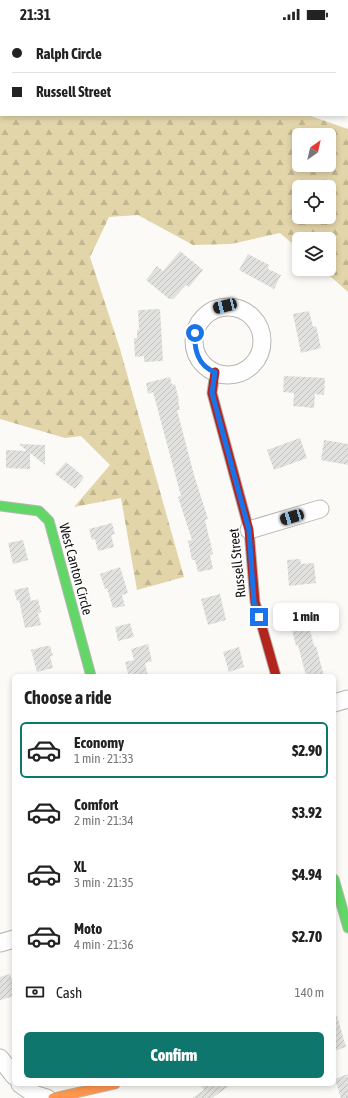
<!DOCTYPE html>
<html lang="en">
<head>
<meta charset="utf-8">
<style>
	:root { --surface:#fff; --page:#f2f2f2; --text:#222; --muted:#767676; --line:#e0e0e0; --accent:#0f766e }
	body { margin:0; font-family:"Asap Condensed",sans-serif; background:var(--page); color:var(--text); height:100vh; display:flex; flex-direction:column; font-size:15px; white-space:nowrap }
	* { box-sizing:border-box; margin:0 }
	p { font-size:13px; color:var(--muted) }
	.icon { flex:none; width:22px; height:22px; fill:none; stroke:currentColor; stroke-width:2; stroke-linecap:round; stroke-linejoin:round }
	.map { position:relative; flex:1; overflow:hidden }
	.drawer { position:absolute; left:12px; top:646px; width:324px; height:412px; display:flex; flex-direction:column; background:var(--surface); border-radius:6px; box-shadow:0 2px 6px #0003 }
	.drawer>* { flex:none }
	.top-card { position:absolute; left:0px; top:0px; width:348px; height:88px; box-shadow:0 2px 6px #0003; display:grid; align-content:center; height:88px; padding:0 12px; background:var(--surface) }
	.needle { width:26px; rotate:34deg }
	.buttons { position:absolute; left:292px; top:100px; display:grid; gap:8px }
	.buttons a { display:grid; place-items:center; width:44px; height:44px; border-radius:6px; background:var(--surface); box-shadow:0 2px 6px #0003; font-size:20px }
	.end { position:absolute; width:18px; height:18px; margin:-9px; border:5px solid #1a73e8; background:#fff; box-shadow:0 0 0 2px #fff }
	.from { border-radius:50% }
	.bubble { position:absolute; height:28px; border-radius:6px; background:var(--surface); box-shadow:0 2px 6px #0003; font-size:13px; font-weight:800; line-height:28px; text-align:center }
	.car { position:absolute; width:12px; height:24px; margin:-12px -6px; border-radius:5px; box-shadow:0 0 3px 1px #0007; background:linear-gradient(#222 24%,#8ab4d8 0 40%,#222 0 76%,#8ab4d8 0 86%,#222 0) }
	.top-card b { display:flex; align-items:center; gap:14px; height:38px; font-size:15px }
	.top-card b+b { border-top:1px solid var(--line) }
	.top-card i { width:10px; height:10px; background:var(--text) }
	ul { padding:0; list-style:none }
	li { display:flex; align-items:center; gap:12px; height:56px; margin:0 8px 6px; padding:0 4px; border:2px solid transparent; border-radius:6px }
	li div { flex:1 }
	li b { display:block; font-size:15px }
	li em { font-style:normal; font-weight:800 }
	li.active { border-color:var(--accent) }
	li>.icon { width:36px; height:36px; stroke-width:1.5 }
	h2 { padding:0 12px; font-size:18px; line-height:48px }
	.pay { display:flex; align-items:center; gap:10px; height:44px; padding:0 12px; font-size:15px }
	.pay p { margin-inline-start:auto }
	.button { display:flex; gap:8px; margin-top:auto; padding:8px 12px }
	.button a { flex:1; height:46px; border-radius:6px; background:var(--accent); color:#fff; font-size:16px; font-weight:800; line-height:46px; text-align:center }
	.status { display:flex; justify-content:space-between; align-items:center; height:28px; padding:0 20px; background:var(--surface); direction:ltr }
	.status svg { height:11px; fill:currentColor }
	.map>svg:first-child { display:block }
	.forest { fill:url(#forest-firs); fill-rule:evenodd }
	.building { fill:url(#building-hatch) }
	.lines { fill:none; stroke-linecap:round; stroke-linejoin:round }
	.street-casing { stroke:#b7b6b3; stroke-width:19 }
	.fast-casing { stroke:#b7b6b3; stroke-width:11 }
	.slow-casing { stroke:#b7b6b3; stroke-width:11 }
	.jam-casing { stroke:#b7b6b3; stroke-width:11 }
	.street { stroke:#fffefe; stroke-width:17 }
	.fast { stroke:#63d668; stroke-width:9 }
	.slow { stroke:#ff974d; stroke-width:9 }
	.jam { stroke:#b3261e; stroke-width:9 }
	.route { stroke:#1a73e8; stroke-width:5 }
	.labels { text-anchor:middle; stroke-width:3; stroke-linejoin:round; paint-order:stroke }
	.street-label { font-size:14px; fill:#131210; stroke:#fff }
</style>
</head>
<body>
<div class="status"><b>21:31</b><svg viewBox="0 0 49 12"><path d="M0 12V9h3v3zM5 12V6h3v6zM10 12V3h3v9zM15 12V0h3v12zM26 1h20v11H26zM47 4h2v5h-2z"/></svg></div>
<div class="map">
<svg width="348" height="1070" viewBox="0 0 348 1070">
	<defs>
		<pattern id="forest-firs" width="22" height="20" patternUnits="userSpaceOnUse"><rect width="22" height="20" fill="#e3d5aa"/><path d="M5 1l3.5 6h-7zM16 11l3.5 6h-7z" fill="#c2b691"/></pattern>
		<pattern id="building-hatch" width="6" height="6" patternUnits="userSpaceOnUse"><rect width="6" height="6" fill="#e1e1e0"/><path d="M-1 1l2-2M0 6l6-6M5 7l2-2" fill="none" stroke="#c0c0bf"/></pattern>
	</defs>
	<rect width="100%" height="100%" fill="#fcfaf7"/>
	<path class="forest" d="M0,0L40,1H1V87H308L348,101V264L322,241H329V211H299V221L280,205L231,216L193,217L138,187L109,189L90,229L120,321L184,549L137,562L121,470L74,479L110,437L81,408L65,410L0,391ZM299,107H329V137H299ZM299,159H329V189H299Z"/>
	<g class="building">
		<path d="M180,223L203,242L189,259L186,257L173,271H169L146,252L157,238L163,243Z"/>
		<path d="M248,226L269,237L268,241L281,247L274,261L239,242Z"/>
		<path d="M160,281L163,333L144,334V328L135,329L134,310H137V302H139L138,282Z"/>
		<path d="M309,283L313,299L316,298L321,320L301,325L293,286Z"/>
		<path d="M284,348L325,350L324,367L315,366L314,380L293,378L294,365L283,364Z"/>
		<path d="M170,349L172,357L175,356L179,373H178L180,382H177L194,447L208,491L205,492L213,526L210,527L213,541L198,544L195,532H192L188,513L192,512L178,469L181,468L153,364L148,366L146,355Z"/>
		<path d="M300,410L307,430L274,442L267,422Z"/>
		<path d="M324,412L348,416V437L321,432Z"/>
		<path d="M19,416L45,417V437L30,425V441L6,440V422L27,423Z"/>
		<path d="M66,434L84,449L75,461L55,446Z"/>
		<path d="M112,495L115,506L111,507L114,519L98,523L95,511L92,512L89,501Z"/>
		<path d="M23,512L28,532L13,536L8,515Z"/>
		<path d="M300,531L301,536L314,535L316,555L289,558L287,532Z"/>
		<path d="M120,539L128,565L122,567L125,578L113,580L107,560L105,561L100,546Z"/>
		<path d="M28,559L31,573L38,571L41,584L38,585L41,597L25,600L19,572L17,573L14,562Z"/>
		<path d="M220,566L226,592L208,597L201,571Z"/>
		<path d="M130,595L134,609L118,613L115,599Z"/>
		<path d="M309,598L314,618H316L324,648H306L298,617L296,618L292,602Z"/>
		<path d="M148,616L152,633L145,635L148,648H132L131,645L128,646L125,634L134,632L131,621Z"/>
		<path d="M45,618H50L53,628H50L53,640L37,644L31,622Z"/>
		<path d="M239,619L244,639L229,644L223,624Z"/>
		<path d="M10,946L14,957V968L0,972V949Z"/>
		<path d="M337,988L346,1019L334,1023V989Z"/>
		<path d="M348,1046V1070H341L335,1051Z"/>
		<path d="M200,1056H232L212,1070H192L204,1062Z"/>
	</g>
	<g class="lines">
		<defs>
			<g id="street">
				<circle cx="228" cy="313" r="34"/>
				<path d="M249,502L320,481"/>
				<path d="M334,675L348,671"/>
				<path d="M0,915L14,911"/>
				<path d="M0,1030L14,1048"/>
				<path d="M20,1056L34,1066L47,1070"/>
			</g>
			<g id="fast">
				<path d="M0,478L39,483L49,493L91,648"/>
				<path d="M334,851L348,900"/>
			</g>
			<path id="slow" d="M53,1070L115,1056"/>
			<path id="jam" d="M215,344L212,365L249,502L255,574L276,648"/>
		</defs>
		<use href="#street" class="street-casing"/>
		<use href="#fast" class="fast-casing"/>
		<use href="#slow" class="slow-casing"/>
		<use href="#jam" class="jam-casing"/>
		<use href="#street" class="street"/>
		<use href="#fast" class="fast"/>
		<use href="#slow" class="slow"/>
		<use href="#jam" class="jam"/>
	</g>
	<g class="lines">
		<path class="route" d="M195,305C194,321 198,338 215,344L212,365L249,502L254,574L259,589"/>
	</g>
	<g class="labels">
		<g class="street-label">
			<text transform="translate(237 535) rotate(-96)" y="5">Russell Street</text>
			<text transform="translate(76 541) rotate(75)" y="5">West Canton Circle</text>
		</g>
	</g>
</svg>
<div class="buttons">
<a><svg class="needle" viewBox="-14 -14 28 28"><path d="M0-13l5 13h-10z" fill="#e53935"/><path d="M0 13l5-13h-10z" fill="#767676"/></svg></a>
<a><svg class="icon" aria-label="locate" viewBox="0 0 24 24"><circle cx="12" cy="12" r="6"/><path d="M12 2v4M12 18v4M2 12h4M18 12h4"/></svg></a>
<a><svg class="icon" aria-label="layers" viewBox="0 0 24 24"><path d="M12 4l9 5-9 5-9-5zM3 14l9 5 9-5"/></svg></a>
</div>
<i class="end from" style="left:195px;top:305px"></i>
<i class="end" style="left:259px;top:589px"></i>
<div class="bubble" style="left:273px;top:575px;width:66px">1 min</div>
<i class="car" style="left:225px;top:278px;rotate:256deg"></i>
<i class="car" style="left:292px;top:489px;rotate:254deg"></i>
<div class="top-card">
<b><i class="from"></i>Ralph Circle</b>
<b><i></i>Russell Street</b>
</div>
<section class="drawer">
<h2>Choose a ride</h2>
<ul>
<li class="active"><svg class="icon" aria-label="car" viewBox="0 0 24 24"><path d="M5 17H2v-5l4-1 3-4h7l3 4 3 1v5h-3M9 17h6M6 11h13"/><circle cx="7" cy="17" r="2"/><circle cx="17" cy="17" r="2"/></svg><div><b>Economy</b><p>1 min · 21:33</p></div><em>$2.90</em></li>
<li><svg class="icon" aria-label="car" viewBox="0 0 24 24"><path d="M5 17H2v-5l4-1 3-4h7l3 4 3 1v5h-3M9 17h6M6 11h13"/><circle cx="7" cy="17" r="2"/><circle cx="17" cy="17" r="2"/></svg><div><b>Comfort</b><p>2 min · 21:34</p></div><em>$3.92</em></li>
<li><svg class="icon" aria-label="car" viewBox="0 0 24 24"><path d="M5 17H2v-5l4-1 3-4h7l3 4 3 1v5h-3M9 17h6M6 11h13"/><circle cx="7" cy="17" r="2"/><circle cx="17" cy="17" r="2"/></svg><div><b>XL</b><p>3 min · 21:35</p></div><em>$4.94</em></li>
<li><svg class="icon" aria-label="car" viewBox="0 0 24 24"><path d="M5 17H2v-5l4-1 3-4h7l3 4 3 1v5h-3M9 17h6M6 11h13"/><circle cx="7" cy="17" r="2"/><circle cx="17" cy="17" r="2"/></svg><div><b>Moto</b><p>4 min · 21:36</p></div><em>$2.70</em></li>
</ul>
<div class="pay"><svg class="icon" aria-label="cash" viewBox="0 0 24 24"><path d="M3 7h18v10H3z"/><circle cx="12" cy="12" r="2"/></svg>Cash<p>140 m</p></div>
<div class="button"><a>Confirm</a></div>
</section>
</div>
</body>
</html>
